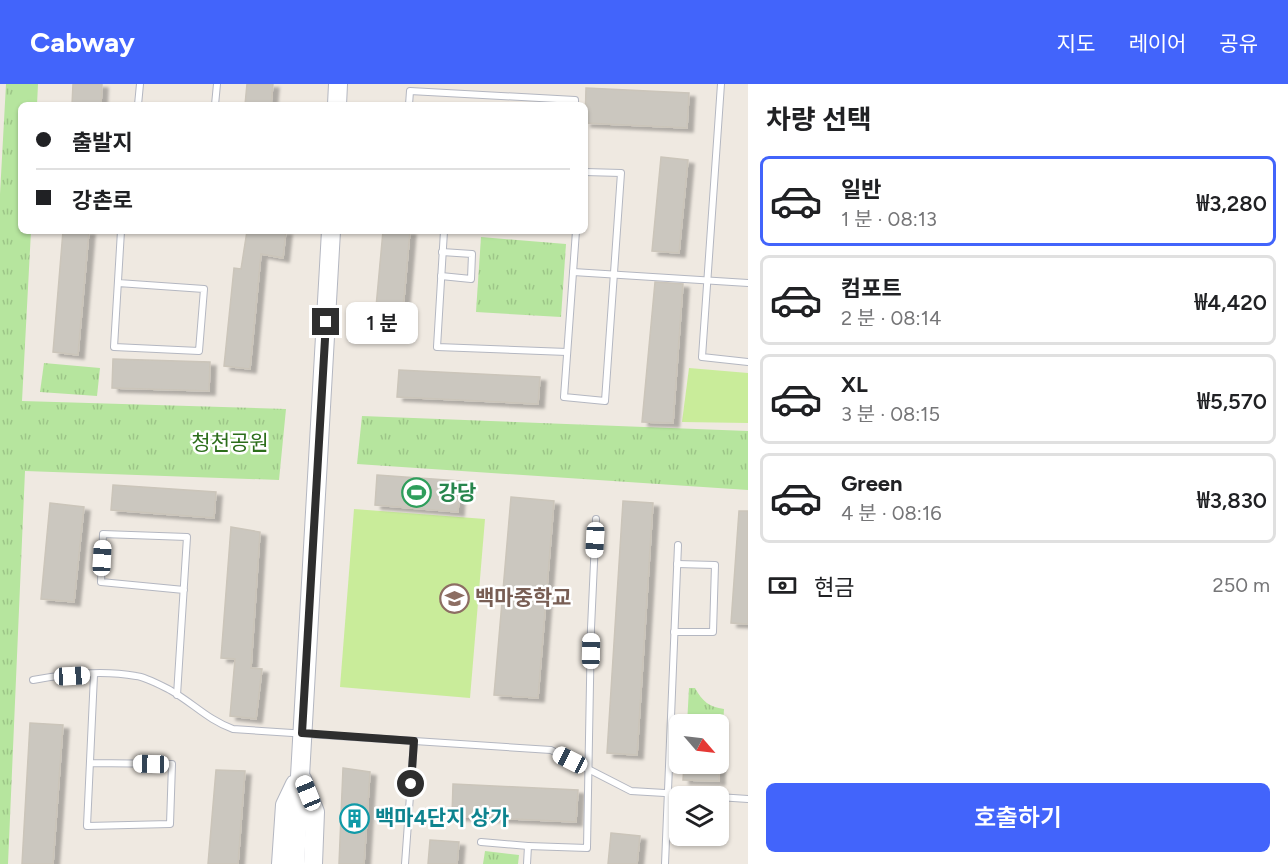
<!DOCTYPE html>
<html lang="ko">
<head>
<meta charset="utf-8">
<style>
	:root { --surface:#fff; --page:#f6f6f6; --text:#202124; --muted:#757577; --line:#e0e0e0; --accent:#4264fb }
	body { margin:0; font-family:Figtree,"Noto Sans KR",sans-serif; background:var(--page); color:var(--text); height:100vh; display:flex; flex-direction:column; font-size:22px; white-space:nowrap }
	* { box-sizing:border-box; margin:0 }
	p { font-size:20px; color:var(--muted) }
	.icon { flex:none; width:33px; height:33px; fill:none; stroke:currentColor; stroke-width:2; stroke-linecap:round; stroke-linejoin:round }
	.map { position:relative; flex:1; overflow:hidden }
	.sheet { display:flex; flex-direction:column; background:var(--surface); width:540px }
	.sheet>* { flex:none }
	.banner { position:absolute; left:18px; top:18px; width:570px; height:132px; border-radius:9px; box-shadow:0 2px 4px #0004; display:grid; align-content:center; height:132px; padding:0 18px; background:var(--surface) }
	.needle { width:39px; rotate:118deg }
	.tools { position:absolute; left:669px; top:630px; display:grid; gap:12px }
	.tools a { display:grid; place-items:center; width:60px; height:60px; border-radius:9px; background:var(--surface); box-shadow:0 2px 4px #0004; font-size:30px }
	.end { position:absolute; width:27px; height:27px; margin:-14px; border:8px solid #2e2e2e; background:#fff; box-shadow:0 0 0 3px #fff }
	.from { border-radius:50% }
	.bubble { position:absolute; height:42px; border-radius:9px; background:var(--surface); box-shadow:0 2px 4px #0004; font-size:20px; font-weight:600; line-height:42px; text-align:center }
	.car { position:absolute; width:18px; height:36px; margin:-18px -9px; border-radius:8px; box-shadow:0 0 4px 2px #0007; background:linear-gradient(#fff 24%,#345 0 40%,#fff 0 76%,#345 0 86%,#fff 0) }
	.banner b { display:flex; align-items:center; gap:21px; height:57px; font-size:22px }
	.banner b+b { border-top:2px solid var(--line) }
	.banner i { width:15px; height:15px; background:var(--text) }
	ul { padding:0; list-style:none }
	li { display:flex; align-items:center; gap:18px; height:90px; margin:0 12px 9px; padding:0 6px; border:3px solid var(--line); border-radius:9px }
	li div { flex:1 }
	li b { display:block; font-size:22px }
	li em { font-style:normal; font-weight:600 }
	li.active { border-color:var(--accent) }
	li>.icon { width:54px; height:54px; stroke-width:1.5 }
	h2 { padding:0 18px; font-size:27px; line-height:72px }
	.pay { display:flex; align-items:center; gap:15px; height:66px; padding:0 18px; font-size:22px }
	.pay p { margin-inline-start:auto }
	.action { display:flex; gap:12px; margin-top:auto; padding:12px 18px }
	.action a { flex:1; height:69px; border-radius:9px; background:var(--accent); color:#fff; font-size:24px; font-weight:600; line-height:69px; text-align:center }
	header { display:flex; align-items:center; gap:36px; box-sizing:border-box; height:84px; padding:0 30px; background:var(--accent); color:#fff }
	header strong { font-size:28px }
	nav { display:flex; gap:33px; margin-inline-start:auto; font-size:21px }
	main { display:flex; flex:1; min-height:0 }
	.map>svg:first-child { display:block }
	.park { fill:url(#park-tufts) }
	.pitch { fill:#c9ec9a }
	.building { fill:#cbc7bf; stroke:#cbc5ba; stroke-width:1.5; filter:url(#shadow) }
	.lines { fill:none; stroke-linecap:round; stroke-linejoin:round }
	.lane-casing { stroke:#b4b7c1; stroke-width:8 }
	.secondary-casing { stroke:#b4b7c1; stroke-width:20 }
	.lane { stroke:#fff; stroke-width:6 }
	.secondary { stroke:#fff; stroke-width:18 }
	.route { stroke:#2e2e2e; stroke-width:8 }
	.labels { text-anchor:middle; stroke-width:5; stroke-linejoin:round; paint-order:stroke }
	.park-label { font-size:21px; fill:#2c6e1b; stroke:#fff }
	.leisure-label { font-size:21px; font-weight:bold; fill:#27864d; stroke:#fff; text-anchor:start }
	.education-label { font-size:21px; font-weight:bold; fill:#785e54; stroke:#fff; text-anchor:start }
	.culture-label { font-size:21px; font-weight:bold; fill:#0d838f; stroke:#fff; text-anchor:start }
</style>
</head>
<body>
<header>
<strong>Cabway</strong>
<nav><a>지도</a><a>레이어</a><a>공유</a></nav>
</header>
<main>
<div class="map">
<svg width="748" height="780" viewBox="0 0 748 780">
	<defs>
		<pattern id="park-tufts" width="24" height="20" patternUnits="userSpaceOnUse" patternTransform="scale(1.5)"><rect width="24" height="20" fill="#b6e59e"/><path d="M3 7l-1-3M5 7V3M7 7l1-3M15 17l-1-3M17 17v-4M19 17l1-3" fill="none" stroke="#9dc588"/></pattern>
		<filter id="shadow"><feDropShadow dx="6" dy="4" stdDeviation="1.5" flood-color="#0004"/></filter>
	</defs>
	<rect width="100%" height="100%" fill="#efe9e1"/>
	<g class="park">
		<path d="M6,0H38L37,21H21V147H31L22,317L286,325L279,396L25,387L8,780H0V110Z"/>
		<path d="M481,153L566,160L561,233L476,228Z"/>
		<path d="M44,279L100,284L97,312L40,308Z"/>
		<path d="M362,332L748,347V406L357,380Z"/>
		<path d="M689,604H695C702,617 709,623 724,625L722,662H719L718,640H687Z"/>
		<path d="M485,767L519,771L518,780H483Z"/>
	</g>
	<g class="pitch">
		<path d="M689,284L748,289V339L682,338Z"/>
		<path d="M354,425L485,435L470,614L340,603Z"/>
	</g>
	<g class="building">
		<path d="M73,0H102L101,21H72Z"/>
		<path d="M247,0H273L271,21H245Z"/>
		<path d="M586,4L689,9L687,44L585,39Z"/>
		<path d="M661,73L688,76L679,169L652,167Z"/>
		<path d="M63,147H89L78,271L53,268Z"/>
		<path d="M247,147H286L283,174L261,170L250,285L224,282L234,184L241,185Z"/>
		<path d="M383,147H410L402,237L375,234Z"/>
		<path d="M655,198L683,200L673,339L642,338Z"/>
		<path d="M113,275L210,278L209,307L112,304Z"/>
		<path d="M399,286L540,293L538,320L397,313Z"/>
		<path d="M377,391L460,397L458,428L375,421Z"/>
		<path d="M113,401L216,408L214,434L111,426Z"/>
		<path d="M511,413L554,417L538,614L494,611Z"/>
		<path d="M623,417L653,419L637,671L607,669Z"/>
		<path d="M50,419L84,423L74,518L41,515Z"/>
		<path d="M739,427H748V540L731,539Z"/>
		<path d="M231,443L260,448L251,584L262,585L256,635L230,632L235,575L221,574Z"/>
		<path d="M30,639L63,641L53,780H22Z"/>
		<path d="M684,681H719V697L683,696Z"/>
		<path d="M343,684L370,688L364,780H339Z"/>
		<path d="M216,686L245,687L238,780H208Z"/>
		<path d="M453,700L578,706L576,738L452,732Z"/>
		<path d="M611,749L640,752L637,780H608Z"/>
		<path d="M430,756L459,758L457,780H428Z"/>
	</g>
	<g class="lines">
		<defs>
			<g id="lane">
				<path d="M721,0L702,273L748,278"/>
				<path d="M138,21L140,0"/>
				<path d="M215,21L217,0"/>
				<path d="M409,21L410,7L575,16V21"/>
				<path d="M444,147L437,263L567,268"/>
				<path d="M576,147L564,313L605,317L621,89L585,88"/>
				<path d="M573,188L748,199"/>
				<path d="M441,192L471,195L472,170L442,168"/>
				<path d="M118,199L204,205L199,267L114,263L121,147"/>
				<path d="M674,548H713L715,481L677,480"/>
				<path d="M33,596C65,590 103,586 136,592C146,593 160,601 170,606C193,619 208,636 233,645L551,666L631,707L715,712"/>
				<path d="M177,611L187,453L103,450L101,498L184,506"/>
				<path d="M91,679L172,680L170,740L87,742L94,591"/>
				<path d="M718,713L748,715"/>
				<path d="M481,758L528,762L527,780"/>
				<path d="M528,762L587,764L591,544L596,435"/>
				<path d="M405,780L414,657"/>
				<path d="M665,780L678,461"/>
			</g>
			<g id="secondary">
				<path d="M337,21L338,0"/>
				<path d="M302,695L315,728L313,780"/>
				<path d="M281,780L285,721L295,700"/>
				<path d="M295,780L331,147"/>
			</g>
		</defs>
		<use href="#lane" class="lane-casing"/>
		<use href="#secondary" class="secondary-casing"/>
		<use href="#lane" class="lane"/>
		<use href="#secondary" class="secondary"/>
	</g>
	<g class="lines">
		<path class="route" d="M326,238L302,649L414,657L411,700"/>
	</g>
	<defs>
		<symbol id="stadium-ring" viewBox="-11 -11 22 22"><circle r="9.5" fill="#fff" stroke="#2e9e5b" stroke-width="1.5"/><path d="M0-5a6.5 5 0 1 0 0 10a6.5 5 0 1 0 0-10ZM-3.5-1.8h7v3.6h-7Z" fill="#2e9e5b"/></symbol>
		<symbol id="school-ring" viewBox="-11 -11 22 22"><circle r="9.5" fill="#fff" stroke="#8d6e63" stroke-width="1.5"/><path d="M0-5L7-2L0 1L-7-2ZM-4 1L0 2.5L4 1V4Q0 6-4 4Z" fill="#8d6e63"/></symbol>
		<symbol id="building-ring" viewBox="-11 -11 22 22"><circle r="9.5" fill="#fff" stroke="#0f9aa8" stroke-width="1.5"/><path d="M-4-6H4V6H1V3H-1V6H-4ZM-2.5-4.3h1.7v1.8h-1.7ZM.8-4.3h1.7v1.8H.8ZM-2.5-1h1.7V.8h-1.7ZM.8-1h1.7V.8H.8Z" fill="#0f9aa8"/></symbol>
	</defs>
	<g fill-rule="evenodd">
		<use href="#stadium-ring" x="400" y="392" width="33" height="33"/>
		<use href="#school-ring" x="438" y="498" width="33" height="33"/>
		<use href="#building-ring" x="338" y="718" width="33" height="33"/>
	</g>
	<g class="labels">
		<g class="park-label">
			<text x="230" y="366">청천공원</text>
		</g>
		<g class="leisure-label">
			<text x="438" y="416">강당</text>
		</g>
		<g class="education-label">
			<text x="475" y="521">백마중학교</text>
		</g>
		<g class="culture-label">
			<text x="375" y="741">백마4단지 상가</text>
		</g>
	</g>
</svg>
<div class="tools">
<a><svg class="needle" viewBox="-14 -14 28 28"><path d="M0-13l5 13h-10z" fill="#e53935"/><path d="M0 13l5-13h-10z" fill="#757577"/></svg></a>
<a><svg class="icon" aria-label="layers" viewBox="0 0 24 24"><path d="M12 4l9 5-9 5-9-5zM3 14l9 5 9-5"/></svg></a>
</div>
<i class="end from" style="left:411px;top:700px"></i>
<i class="end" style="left:326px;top:238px"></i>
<div class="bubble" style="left:346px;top:218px;width:72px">1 분</div>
<i class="car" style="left:595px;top:456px;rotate:183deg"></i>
<i class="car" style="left:102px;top:474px;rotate:3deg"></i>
<i class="car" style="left:591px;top:567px;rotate:1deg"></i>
<i class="car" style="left:72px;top:592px;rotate:87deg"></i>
<i class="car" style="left:570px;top:676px;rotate:297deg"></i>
<i class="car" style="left:151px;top:680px;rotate:271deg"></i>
<i class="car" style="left:308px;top:709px;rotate:338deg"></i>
<div class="banner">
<b><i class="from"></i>출발지</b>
<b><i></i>강촌로</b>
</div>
</div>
<section class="sheet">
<h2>차량 선택</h2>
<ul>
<li class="active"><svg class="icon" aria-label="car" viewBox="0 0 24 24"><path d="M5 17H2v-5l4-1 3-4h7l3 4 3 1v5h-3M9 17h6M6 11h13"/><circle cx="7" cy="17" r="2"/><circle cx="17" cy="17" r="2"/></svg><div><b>일반</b><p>1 분 · 08:13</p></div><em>₩3,280</em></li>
<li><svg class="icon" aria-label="car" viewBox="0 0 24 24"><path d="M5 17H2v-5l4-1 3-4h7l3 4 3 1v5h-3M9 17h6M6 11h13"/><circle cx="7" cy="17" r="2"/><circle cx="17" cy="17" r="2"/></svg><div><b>컴포트</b><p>2 분 · 08:14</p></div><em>₩4,420</em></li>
<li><svg class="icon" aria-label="car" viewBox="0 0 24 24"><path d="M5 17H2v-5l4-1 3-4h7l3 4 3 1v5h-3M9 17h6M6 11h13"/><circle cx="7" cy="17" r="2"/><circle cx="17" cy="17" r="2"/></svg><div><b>XL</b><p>3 분 · 08:15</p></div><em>₩5,570</em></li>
<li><svg class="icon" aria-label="car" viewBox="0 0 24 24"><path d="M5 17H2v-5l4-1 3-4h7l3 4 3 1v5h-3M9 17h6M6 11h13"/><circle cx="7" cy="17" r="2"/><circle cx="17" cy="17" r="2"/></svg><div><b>Green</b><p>4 분 · 08:16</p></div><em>₩3,830</em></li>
</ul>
<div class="pay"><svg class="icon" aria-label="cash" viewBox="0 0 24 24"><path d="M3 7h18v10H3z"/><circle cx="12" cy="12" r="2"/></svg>현금<p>250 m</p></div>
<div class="action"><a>호출하기</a></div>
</section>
</main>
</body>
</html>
